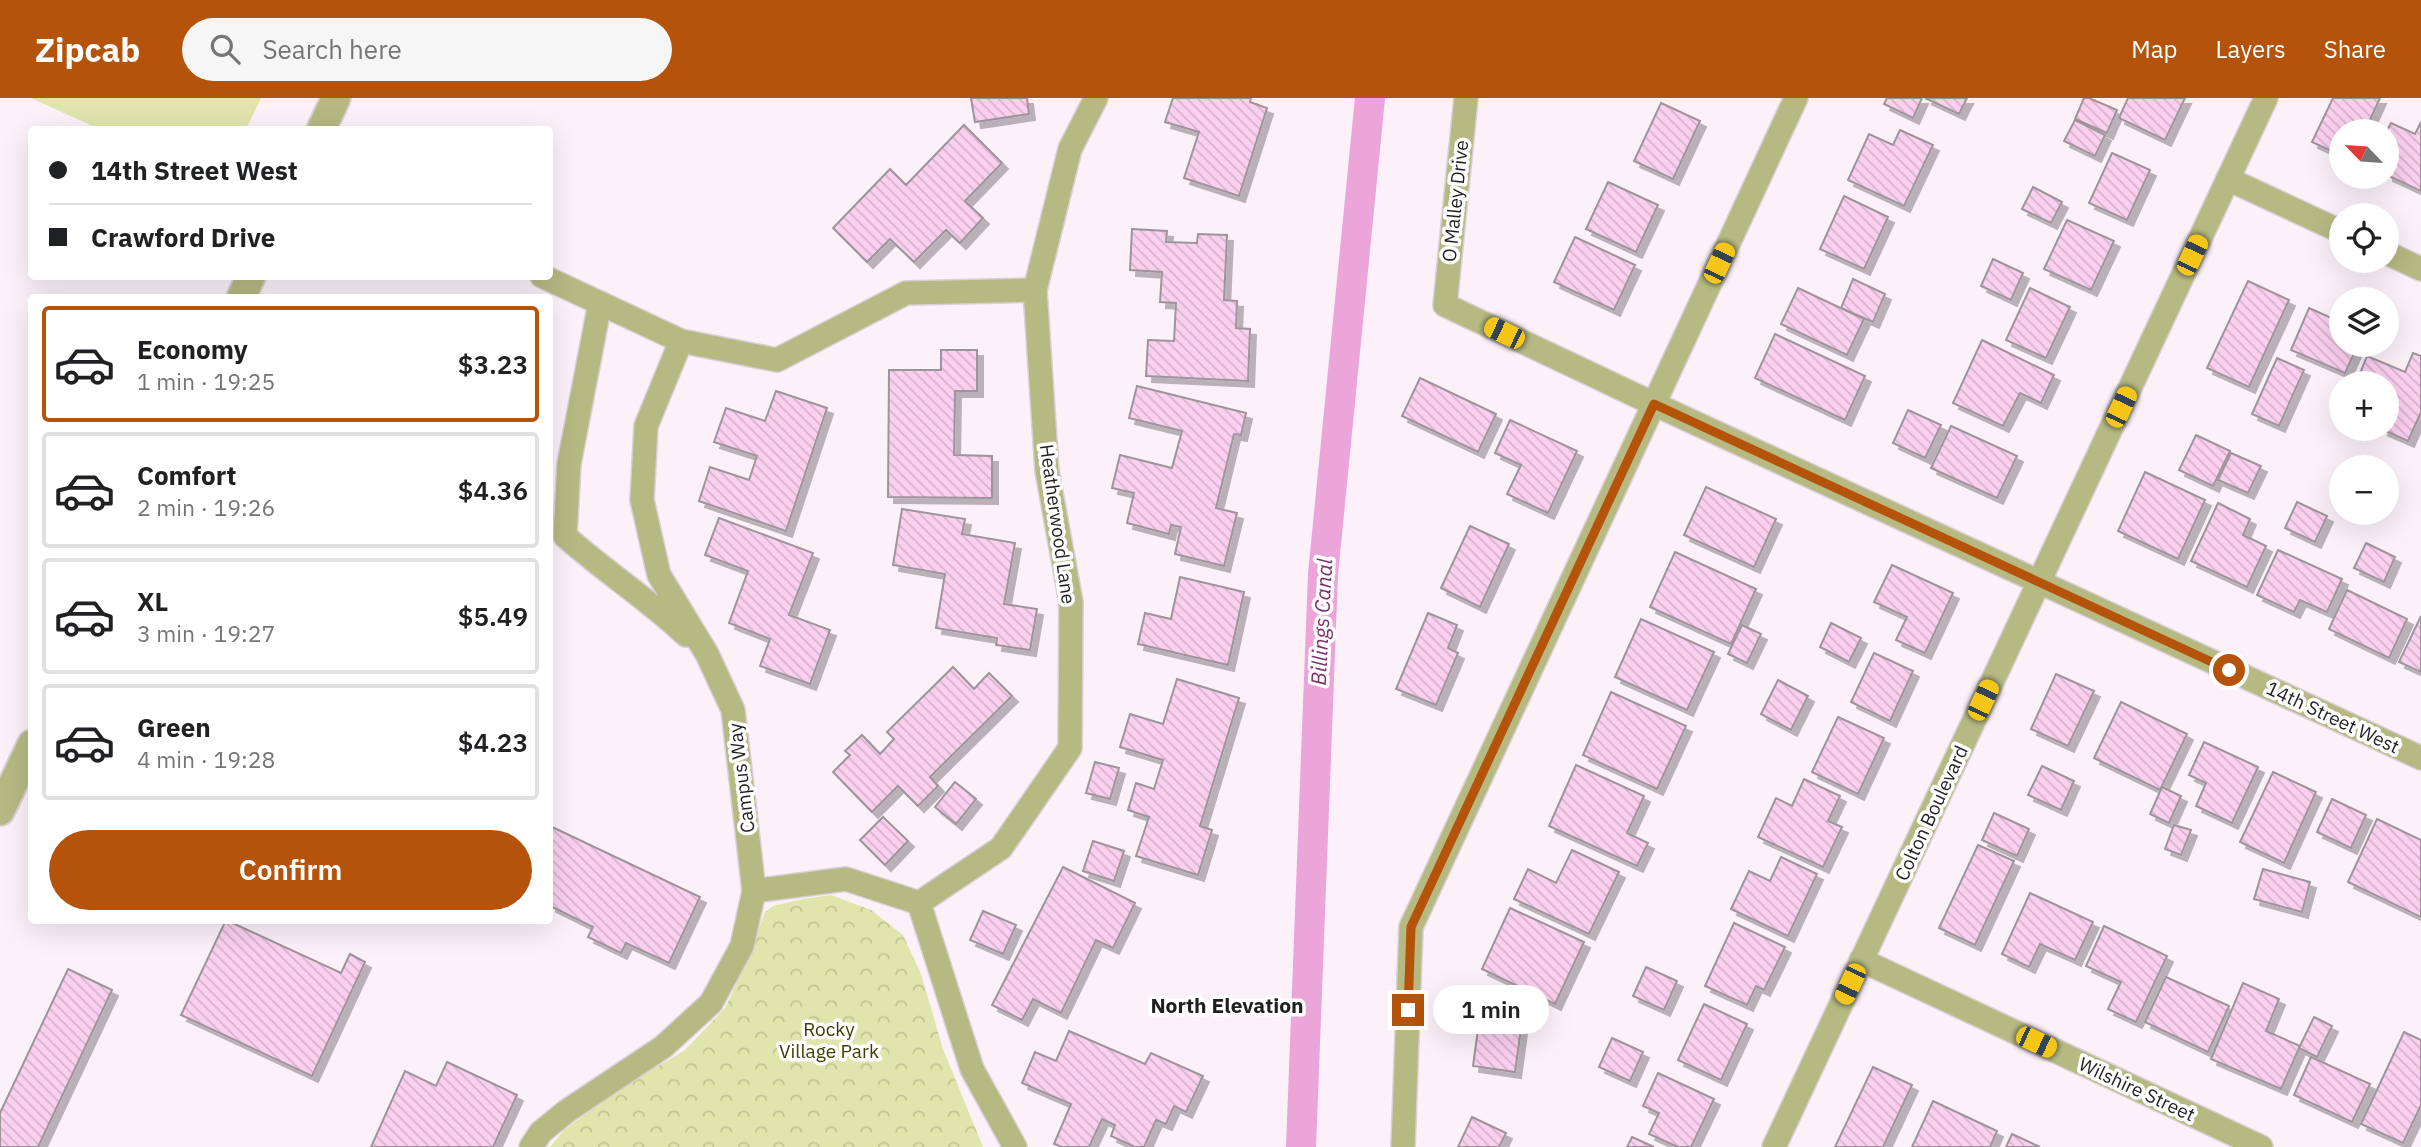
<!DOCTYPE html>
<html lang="en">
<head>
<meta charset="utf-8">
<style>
	:root { --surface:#fff; --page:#f6f6f6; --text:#202124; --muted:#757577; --line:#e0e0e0; --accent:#b45309 }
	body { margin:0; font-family:"IBM Plex Sans",sans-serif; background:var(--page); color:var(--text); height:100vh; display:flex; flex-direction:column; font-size:26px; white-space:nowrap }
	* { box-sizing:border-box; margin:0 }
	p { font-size:23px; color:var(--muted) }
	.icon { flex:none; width:38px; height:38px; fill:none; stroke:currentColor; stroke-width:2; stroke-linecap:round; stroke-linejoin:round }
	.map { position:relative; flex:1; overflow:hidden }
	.side { position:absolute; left:28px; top:196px; width:525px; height:630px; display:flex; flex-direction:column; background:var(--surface); border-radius:7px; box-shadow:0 7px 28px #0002 }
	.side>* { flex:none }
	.banner { position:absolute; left:28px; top:28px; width:525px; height:154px; border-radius:7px; box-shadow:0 7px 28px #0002; display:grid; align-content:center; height:154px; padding:0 21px; background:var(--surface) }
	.needle { width:46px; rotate:295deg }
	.controls { position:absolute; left:2329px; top:21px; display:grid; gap:14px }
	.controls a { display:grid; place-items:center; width:70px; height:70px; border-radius:50%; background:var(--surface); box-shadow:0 7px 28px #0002; font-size:35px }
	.end { position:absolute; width:32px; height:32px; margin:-16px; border:9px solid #b45309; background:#fff; box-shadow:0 0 0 4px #fff }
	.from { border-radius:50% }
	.bubble { position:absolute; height:49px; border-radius:24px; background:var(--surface); box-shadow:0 7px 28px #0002; font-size:23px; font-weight:600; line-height:49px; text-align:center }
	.car { position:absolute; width:21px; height:42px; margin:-21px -10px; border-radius:9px; box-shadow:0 0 5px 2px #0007; background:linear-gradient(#f5c518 24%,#345 0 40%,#f5c518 0 76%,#345 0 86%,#f5c518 0) }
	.banner b { display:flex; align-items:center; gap:24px; height:66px; font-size:26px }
	.banner b+b { border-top:2px solid var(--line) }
	.banner i { width:18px; height:18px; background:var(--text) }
	ul { padding:12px 0 0; list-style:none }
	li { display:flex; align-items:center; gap:21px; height:116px; margin:0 14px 10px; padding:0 7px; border:4px solid var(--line); border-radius:7px }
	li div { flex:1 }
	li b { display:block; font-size:26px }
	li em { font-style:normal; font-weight:600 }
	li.selected { border-color:var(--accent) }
	li>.icon { width:63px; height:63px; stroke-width:1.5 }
	.button { display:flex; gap:14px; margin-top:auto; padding:14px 21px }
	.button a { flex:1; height:80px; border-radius:42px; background:var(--accent); color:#fff; font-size:28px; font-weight:600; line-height:80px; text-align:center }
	header { display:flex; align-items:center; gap:42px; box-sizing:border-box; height:98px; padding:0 35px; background:var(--accent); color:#fff }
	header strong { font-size:33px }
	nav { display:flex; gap:38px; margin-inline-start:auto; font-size:24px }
	.search { width:490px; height:63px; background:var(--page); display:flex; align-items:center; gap:18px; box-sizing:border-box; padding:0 24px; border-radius:38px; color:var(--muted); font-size:26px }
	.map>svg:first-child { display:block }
	.park { fill:url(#park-crowns) }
	.garden { fill:#e0e5ac }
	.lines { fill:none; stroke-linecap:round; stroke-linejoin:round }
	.canal { stroke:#eba5d8; stroke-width:30 }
	.building { fill:url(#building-back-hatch); stroke:#9e949b; stroke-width:2; filter:url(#shadow) }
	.minor-casing { stroke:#d9cfd6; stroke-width:26 }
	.tertiary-casing { stroke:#d9cfd6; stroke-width:32 }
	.minor { stroke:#b6b982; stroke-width:23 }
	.tertiary { stroke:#b6b982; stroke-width:28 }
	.route { stroke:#b45309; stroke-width:9 }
	.labels { text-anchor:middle; stroke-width:7; stroke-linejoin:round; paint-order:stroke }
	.street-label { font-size:19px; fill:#211e20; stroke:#fff }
	.park-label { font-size:19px; fill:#3e4000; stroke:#fff }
	.water-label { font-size:21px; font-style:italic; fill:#7e2e6d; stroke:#fff }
	.neighbourhood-label { font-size:21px; font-weight:bold; fill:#211e20; stroke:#fff }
</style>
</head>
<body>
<header>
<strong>Zipcab</strong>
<div class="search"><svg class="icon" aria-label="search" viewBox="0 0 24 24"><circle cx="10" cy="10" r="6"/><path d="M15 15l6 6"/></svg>Search here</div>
<nav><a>Map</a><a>Layers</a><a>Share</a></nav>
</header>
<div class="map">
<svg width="2421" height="1049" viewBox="0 0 2421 1049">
	<defs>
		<pattern id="park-crowns" width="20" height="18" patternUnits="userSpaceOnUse" patternTransform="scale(1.75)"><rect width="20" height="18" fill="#e0e5ac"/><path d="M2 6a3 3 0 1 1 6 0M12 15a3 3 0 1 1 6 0" fill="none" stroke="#c0c494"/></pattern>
		<pattern id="building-back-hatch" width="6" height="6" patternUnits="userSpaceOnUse" patternTransform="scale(1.75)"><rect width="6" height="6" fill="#fbd0ef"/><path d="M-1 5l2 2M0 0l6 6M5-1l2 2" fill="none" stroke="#d7b2cd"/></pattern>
		<filter id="shadow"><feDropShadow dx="6" dy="6" stdDeviation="0" flood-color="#0004"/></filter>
	</defs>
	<rect width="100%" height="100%" fill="#fcf1f9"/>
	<path class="park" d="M831,797L871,812L903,837L921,876L943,951L983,1049H550L564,1032L620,991L685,952L725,910L746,866L765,814L773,808L803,801Z"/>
	<path class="garden" d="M31,0H261L246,31H99Z"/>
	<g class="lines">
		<path class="canal" d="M1301,1049L1323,476L1370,0"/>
	</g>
	<g class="building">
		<path d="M971,0H1027L1029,16L975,24Z"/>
		<path d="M1173,0H1251L1250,4L1267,10L1239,98L1184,80L1199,34L1165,24Z"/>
		<path d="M1887,0H1922L1913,20L1884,6Z"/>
		<path d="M1925,0H1967L1959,16Z"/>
		<path d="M2084,0H2089L2117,12L2107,35L2075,21Z"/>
		<path d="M2128,0H2185L2165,42L2119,20Z"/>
		<path d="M2333,0H2380L2365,33H2342V58L2312,44Z"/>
		<path d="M1661,5L1700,23L1673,81L1634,63Z"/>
		<path d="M2075,22L2105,37L2095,58L2064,43Z"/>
		<path d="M2421,24V93L2387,77V33L2391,25L2415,36Z"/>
		<path d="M964,27L1002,65L965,103L983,120L960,145L946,132L914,164L890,141L867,164L833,130L890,71L906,87Z"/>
		<path d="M1900,32L1933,47L1904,108L1848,82L1869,36L1893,47Z"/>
		<path d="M2112,55L2150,72L2127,122L2089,105Z"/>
		<path d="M1608,84L1658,107L1636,154L1586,131Z"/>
		<path d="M2033,89L2062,104L2051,125L2022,111Z"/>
		<path d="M1844,98L1888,119L1864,171L1820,151Z"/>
		<path d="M2067,122L2114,143L2091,192L2044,171Z"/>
		<path d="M1132,131L1167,133L1166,144L1197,145L1198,136L1227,137L1224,202L1237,203L1236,230L1250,231L1248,283L1146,278L1148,242L1174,243L1176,205L1160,204L1162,174L1130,172Z"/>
		<path d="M1575,139L1635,167L1614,212L1554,184Z"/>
		<path d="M1993,161L2023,175L2011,202L1981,188Z"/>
		<path d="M1853,181L1885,196L1873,224L1841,210Z"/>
		<path d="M2248,183L2289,202L2249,289L2207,270Z"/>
		<path d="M1798,190L1864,221L1847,257L1781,226Z"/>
		<path d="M2030,190L2070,209L2046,260L2006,242Z"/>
		<path d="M2309,210L2336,222L2335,230L2342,233V247H2358L2345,275L2291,252Z"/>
		<path d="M1775,236L1865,278L1845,322L1755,280Z"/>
		<path d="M1982,242L2054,277L2041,305L2020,295L2003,328L1953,305Z"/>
		<path d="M941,252H977V293H955L954,357L992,358V400L888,399L889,272H941Z"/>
		<path d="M2413,255L2421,258V314L2408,343L2381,331H2387V285H2356L2367,258L2405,274Z"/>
		<path d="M2277,260L2304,272L2279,328L2252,316Z"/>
		<path d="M1420,280L1496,316L1478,354L1402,318Z"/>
		<path d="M1137,288L1246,315L1241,337L1234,336L1216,410L1237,415L1224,468L1175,456L1181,429L1171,427L1169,436L1127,425L1134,395L1112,390L1120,357L1172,370L1182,333L1129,320Z"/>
		<path d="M776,293L827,310L786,433L699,403L710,369L749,382L757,358L714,344L726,310L765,323Z"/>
		<path d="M1908,312L1941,327L1925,360L1893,345Z"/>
		<path d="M1510,322L1577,353L1548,415L1507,396L1521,367L1495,355Z"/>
		<path d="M1951,328L2017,358L1997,400L1931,370Z"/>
		<path d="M2196,337L2230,353L2213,388L2179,372Z"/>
		<path d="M2231,355L2261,368L2248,395L2218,382Z"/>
		<path d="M2145,374L2205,402L2178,461L2118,433Z"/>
		<path d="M1706,389L1776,421L1754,469L1684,437Z"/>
		<path d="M2297,404L2327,418L2315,444L2285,430Z"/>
		<path d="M2218,405L2250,421L2243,437L2266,448L2247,489L2191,463Z"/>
		<path d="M902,411L965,421L962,436L1015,445L1004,506L1037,511L1030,552L996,547L997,540L936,530L945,476L893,467Z"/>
		<path d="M719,420L813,455L789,517L830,532L810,586L760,568L770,541L729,525L748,473L705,457Z"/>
		<path d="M1470,428L1509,446L1480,509L1441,490Z"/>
		<path d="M2366,445L2395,459L2384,484L2354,470Z"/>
		<path d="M2278,452L2342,481L2327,514L2300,502L2294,514L2257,497Z"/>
		<path d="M1675,454L1756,491L1731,546L1650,509Z"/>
		<path d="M1892,467L1953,495L1925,555L1896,542L1907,519L1874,504Z"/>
		<path d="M1180,479L1244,494L1228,567L1138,546L1145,515L1171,521Z"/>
		<path d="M2347,492L2407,521L2389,560L2329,531Z"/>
		<path d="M1428,515L1457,527L1448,550L1458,555L1436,607L1396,591Z"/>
		<path d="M2421,518V574L2399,564Z"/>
		<path d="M1641,521L1714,554L1687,612L1615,579Z"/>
		<path d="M1831,525L1861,540L1849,564L1820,549Z"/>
		<path d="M1742,527L1761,536L1747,565L1728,556Z"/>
		<path d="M1874,555L1913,573L1890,623L1851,604Z"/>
		<path d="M953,569L974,591L989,575L1012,598L930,679L938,688L918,708L898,688L872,714L833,674L850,657L845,653L862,637L880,656L894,641L887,634Z"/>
		<path d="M2056,576L2094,593L2068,648L2031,631Z"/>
		<path d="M1177,581L1239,600L1200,728L1212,732L1198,777L1136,758L1149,719L1128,712L1136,685L1154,691L1163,662L1120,649L1130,616L1163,626Z"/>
		<path d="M1778,582L1808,598L1791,632L1761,616Z"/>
		<path d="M1611,594L1686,628L1657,691L1583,657Z"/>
		<path d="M2121,604L2187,636L2160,692L2094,660Z"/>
		<path d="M1838,619L1884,640L1858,696L1812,674Z"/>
		<path d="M2204,644L2258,669L2232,725L2196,708L2206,685L2189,677Z"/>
		<path d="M1095,664L1119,670L1110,701L1086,695Z"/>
		<path d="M1576,667L1644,698L1627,735L1648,745L1637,768L1549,728Z"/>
		<path d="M2042,668L2074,683L2061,712L2028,697Z"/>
		<path d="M2273,674L2316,694L2284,765L2240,744Z"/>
		<path d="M1804,681L1840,698L1828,723L1842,729L1823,769L1758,739L1776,700L1792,708Z"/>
		<path d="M955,684L976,701L956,726L935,709Z"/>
		<path d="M2162,689L2181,698L2169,725L2150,716Z"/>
		<path d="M2332,701L2366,717L2351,750L2317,734Z"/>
		<path d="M1994,715L2029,731L2017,758L1982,742Z"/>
		<path d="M883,719L908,743L885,767L860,742Z"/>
		<path d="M2377,721L2421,742V819L2348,784Z"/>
		<path d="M2174,727L2191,732L2181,757L2165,751Z"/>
		<path d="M550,728L700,799L669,865L626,845L621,855L588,839L593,829L550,808Z"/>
		<path d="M1093,743L1124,753L1114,783L1083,773Z"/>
		<path d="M1978,747L2014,763L1975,847L1939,830Z"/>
		<path d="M1572,752L1619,774L1589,836L1514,801L1528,771L1556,785Z"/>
		<path d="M1781,759L1817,776L1788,838L1731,811L1749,773L1770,783Z"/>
		<path d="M1063,769L1135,805L1113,850L1096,842L1061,915L1033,901L1022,922L992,907Z"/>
		<path d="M2263,771L2310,784L2302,814L2254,801Z"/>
		<path d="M2030,795L2093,824L2075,862L2040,846L2029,869L2002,856Z"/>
		<path d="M1510,810L1584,844L1555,906L1482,871Z"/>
		<path d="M983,813L1016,827L1003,856L970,842Z"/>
		<path d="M226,822L341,875L350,856L365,864L312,978L181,917Z"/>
		<path d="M1734,825L1785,849L1764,892L1756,888L1747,907L1705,888Z"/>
		<path d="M2104,828L2167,858L2136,924L2108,911L2121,884L2086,868Z"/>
		<path d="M1646,869L1677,883L1664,912L1633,898Z"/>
		<path d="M68,871L112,892L38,1049H0V1015Z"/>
		<path d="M2166,879L2229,908L2208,954L2145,924Z"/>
		<path d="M2243,885L2279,901L2266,933L2300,948L2281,991L2211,961Z"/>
		<path d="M1483,895L1525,901L1515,974L1473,968Z"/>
		<path d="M1704,906L1747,926L1721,982L1678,962Z"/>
		<path d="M2314,919L2332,928L2317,959L2299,950Z"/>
		<path d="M1069,933L1145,966L1151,955L1203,978L1186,1014L1174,1008L1166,1026L1156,1022L1144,1049H1135L1111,1038L1115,1027L1102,1021L1089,1049H1062L1054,1046L1071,1006L1022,985L1035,954L1056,963Z"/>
		<path d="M2404,934L2421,942V1007L2403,1045L2361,1026Z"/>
		<path d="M1612,940L1643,954L1630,983L1599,969Z"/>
		<path d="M2311,959L2370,986L2352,1024L2294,997Z"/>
		<path d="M447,964L517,997L493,1049H371L405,973L436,988Z"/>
		<path d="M1873,969L1912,987L1883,1049H1835Z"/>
		<path d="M1658,975L1714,1001L1691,1049H1678L1649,1036L1659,1015L1643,1008Z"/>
		<path d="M1933,1003L1997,1033L1990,1049H1912Z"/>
		<path d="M1472,1019L1506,1035L1499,1049H1458Z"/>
		<path d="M2012,1036L2040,1049H2006Z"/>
		<path d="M1632,1039L1654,1049H1627Z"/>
	</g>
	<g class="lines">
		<defs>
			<g id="minor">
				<path d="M1466,0L1445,207L1654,306L2421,660"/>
				<path d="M2228,81L2342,134"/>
				<path d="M2387,155L2421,171"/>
				<path d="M542,178L681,243L777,262L906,195L1035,192"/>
				<path d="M600,205L569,366L565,438C604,473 648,501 686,537"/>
				<path d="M754,793L846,781L919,805L972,971L1015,1049"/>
				<path d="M919,805L1001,750L1070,650L1071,504L1047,373L1035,192L1070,51L1096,0"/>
				<path d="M1861,862L2261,1049"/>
				<path d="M531,1049L541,1034L567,1013L663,949L711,905L742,848L754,793L733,612L707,556L659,477L642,402L646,328L681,243"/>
				<path d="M1403,1049L1411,829L1796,0"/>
				<path d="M1774,1049L2266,0"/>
			</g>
			<g id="tertiary">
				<path d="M321,32L336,0"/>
				<path d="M241,200L251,178"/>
				<path d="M0,713L32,646"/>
			</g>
		</defs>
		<use href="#minor" class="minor-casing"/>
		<use href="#tertiary" class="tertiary-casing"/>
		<use href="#minor" class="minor"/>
		<use href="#tertiary" class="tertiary"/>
	</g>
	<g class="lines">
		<path class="route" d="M1408,912L1411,829L1654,306L2229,572"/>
	</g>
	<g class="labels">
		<g class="street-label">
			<text transform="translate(1455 103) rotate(-84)" y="7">O Malley Drive</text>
			<text transform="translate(1058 426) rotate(82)" y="7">Heatherwood Lane</text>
			<text transform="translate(2333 619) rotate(25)" y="7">14th Street West</text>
			<text transform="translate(741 680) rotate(-97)" y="7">Campus Way</text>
			<text transform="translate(1931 715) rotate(-65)" y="7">Colton Boulevard</text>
			<text transform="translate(2137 991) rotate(25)" y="7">Wilshire Street</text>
		</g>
		<g class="park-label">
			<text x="829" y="938">Rocky<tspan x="829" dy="22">Village Park</tspan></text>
		</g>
		<g class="water-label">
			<text transform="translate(1322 524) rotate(-87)" y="7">Billings Canal</text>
		</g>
		<g class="neighbourhood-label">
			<text x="1227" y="915">North Elevation</text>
		</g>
	</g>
</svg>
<div class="controls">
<a><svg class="needle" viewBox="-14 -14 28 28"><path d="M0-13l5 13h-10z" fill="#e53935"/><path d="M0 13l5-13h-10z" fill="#757577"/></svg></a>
<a><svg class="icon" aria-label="locate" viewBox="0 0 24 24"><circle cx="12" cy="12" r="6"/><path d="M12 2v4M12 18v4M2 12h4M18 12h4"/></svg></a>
<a><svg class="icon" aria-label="layers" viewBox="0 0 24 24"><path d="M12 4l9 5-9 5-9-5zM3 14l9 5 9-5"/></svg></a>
<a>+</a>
<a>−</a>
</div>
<i class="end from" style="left:2229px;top:572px"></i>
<i class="end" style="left:1408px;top:912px"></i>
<div class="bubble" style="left:1433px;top:887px;width:116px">1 min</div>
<i class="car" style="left:2192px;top:157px;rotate:25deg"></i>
<i class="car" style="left:1719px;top:165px;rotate:25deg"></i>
<i class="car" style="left:1504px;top:235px;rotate:296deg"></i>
<i class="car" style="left:2121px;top:309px;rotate:25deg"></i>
<i class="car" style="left:1983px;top:602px;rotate:25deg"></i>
<i class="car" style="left:1850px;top:886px;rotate:205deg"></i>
<i class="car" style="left:2036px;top:944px;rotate:115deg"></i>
<div class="banner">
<b><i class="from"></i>14th Street West</b>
<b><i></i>Crawford Drive</b>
</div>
<section class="side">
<ul>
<li class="selected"><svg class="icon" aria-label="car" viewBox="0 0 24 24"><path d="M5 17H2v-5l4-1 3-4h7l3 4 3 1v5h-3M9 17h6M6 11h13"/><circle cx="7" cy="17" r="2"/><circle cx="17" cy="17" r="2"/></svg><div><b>Economy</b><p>1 min · 19:25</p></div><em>$3.23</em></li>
<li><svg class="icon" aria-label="car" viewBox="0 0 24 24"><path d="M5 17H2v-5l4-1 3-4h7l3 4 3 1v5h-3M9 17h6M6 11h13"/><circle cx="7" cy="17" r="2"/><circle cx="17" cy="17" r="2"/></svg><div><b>Comfort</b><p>2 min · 19:26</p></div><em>$4.36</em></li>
<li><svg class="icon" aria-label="car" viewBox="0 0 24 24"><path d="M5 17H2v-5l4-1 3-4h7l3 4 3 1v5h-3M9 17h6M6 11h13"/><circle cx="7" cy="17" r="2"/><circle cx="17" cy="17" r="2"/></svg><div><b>XL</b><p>3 min · 19:27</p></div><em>$5.49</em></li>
<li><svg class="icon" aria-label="car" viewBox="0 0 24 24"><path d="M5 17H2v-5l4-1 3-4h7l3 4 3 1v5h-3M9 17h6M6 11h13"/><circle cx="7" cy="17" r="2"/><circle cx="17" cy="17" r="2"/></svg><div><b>Green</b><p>4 min · 19:28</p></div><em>$4.23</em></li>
</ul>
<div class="button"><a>Confirm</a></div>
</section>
</div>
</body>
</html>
